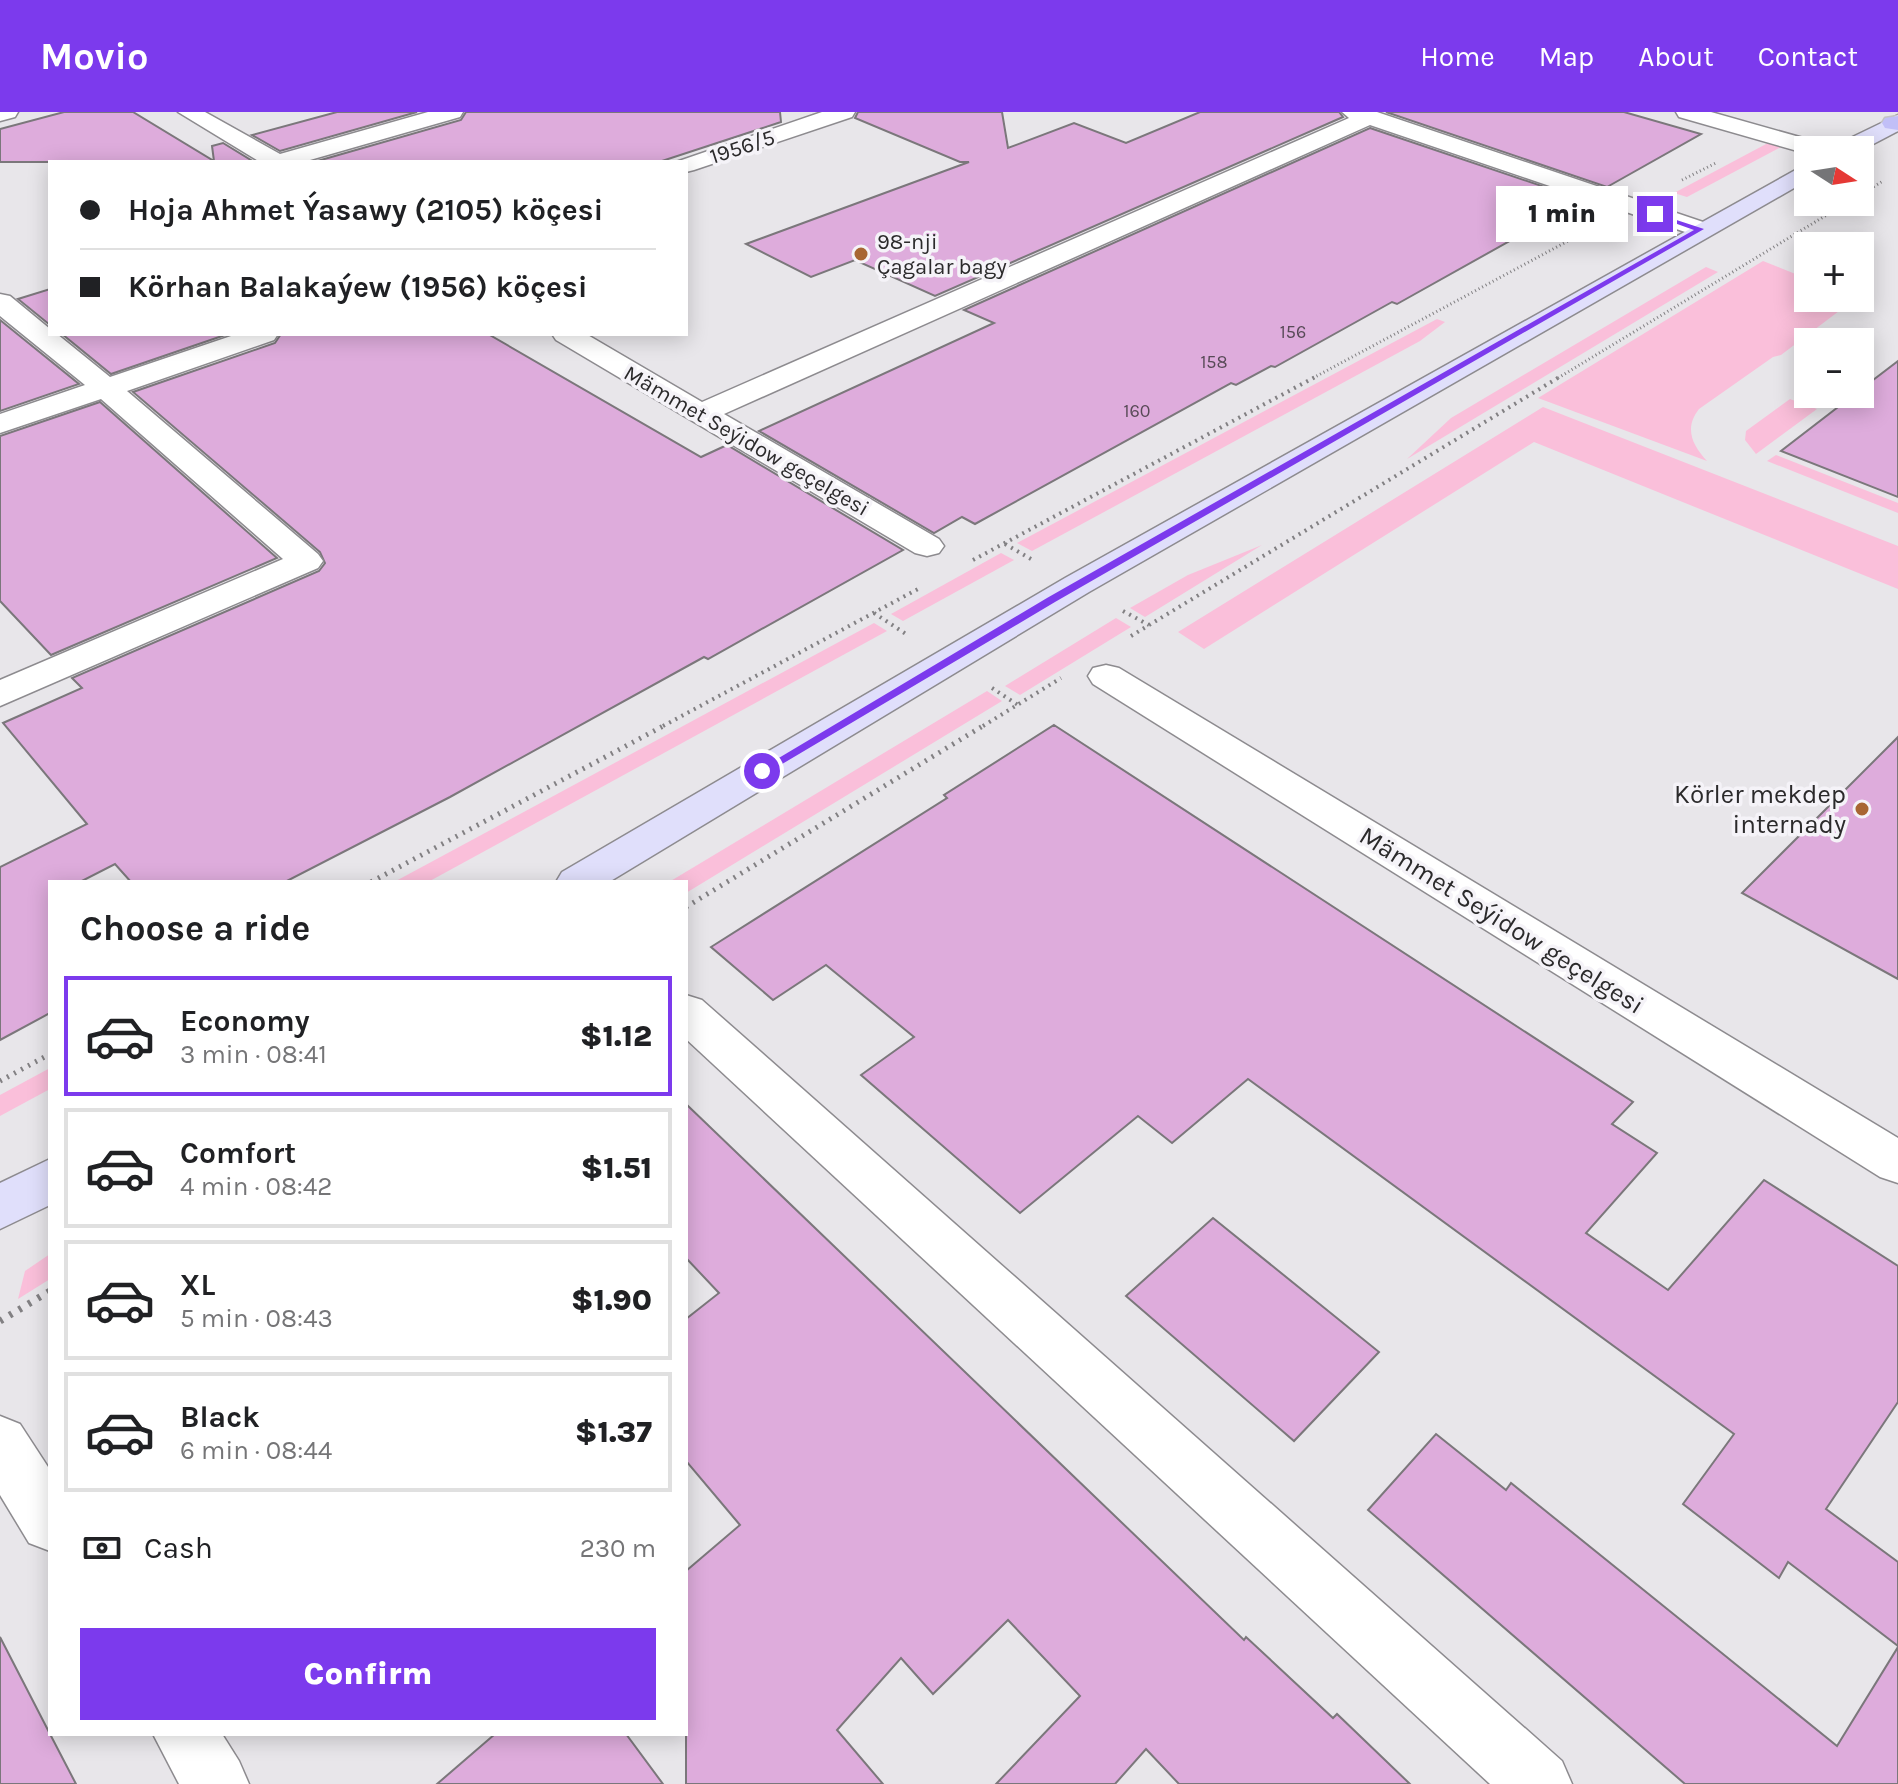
<!DOCTYPE html>
<html lang="en">
<head>
<meta charset="utf-8">
<style>
	:root { --surface:#fff; --page:#f2f2f2; --text:#202124; --muted:#757577; --line:#e0e0e0; --accent:#7c3aed }
	body { margin:0; font-family:Karla,sans-serif; background:var(--page); color:var(--text); height:100vh; display:flex; flex-direction:column; font-size:30px; white-space:nowrap }
	* { box-sizing:border-box; margin:0 }
	p { font-size:26px; color:var(--muted) }
	.icon { flex:none; width:44px; height:44px; fill:none; stroke:currentColor; stroke-width:2; stroke-linecap:round; stroke-linejoin:round }
	.map { position:relative; flex:1; overflow:hidden }
	.side { position:absolute; left:48px; top:768px; width:640px; height:856px; display:flex; flex-direction:column; background:var(--surface); border-radius:0px; box-shadow:0 4px 20px #0003 }
	.side>* { flex:none }
	.guide { position:absolute; left:48px; top:48px; width:640px; height:176px; border-radius:0px; box-shadow:0 4px 20px #0003; display:grid; align-content:center; height:176px; padding:0 32px; background:var(--surface) }
	.needle { width:52px; rotate:102deg }
	.fabs { position:absolute; left:1794px; top:24px; display:grid; gap:16px }
	.fabs a { display:grid; place-items:center; width:80px; height:80px; border-radius:0px; background:var(--surface); box-shadow:0 4px 20px #0003; font-size:40px }
	.end { position:absolute; width:36px; height:36px; margin:-18px; border:10px solid #7c3aed; background:#fff; box-shadow:0 0 0 4px #fff }
	.from { border-radius:50% }
	.bubble { position:absolute; height:56px; border-radius:0px; background:var(--surface); box-shadow:0 4px 20px #0003; font-size:26px; font-weight:800; line-height:56px; text-align:center }
	.guide b { display:flex; align-items:center; gap:28px; height:76px; font-size:30px }
	.guide b+b { border-top:2px solid var(--line) }
	.guide i { width:20px; height:20px; background:var(--text) }
	ul { padding:0; list-style:none }
	li { display:flex; align-items:center; gap:24px; height:120px; margin:0 16px 12px; padding:0 16px; border:4px solid var(--line); border-radius:0px }
	li div { flex:1 }
	li b { display:block; font-size:30px }
	li em { font-style:normal; font-weight:800 }
	li.selected { border-color:var(--accent) }
	li>.icon { width:72px; height:72px; stroke-width:1.5 }
	h2 { padding:0 32px; font-size:36px; line-height:96px }
	.pay { display:flex; align-items:center; gap:20px; height:88px; padding:0 32px; font-size:30px }
	.pay p { margin-inline-start:auto }
	.action { display:flex; gap:16px; margin-top:auto; padding:16px 32px }
	.action a { flex:1; height:92px; border-radius:0px; background:var(--accent); color:#fff; font-size:32px; font-weight:800; line-height:92px; text-align:center }
	header { display:flex; align-items:center; gap:48px; box-sizing:border-box; height:112px; padding:0 40px; background:var(--accent); color:#fff }
	header strong { font-size:38px }
	nav { display:flex; gap:44px; margin-inline-start:auto; font-size:28px }
	.map>svg:first-child { display:block }
	.green { fill:#fabfda }
	.building { fill:#deacdc; stroke:#7b777b; stroke-width:2 }
	.lines { fill:none; stroke-linecap:round; stroke-linejoin:round }
	.street-casing { stroke:#8d8b8f; stroke-width:3 }
	.secondary-casing { stroke:#8d8b8f; stroke-width:3 }
	.primary-casing { stroke:#c4c3c4; stroke-width:3 }
	.path-far3 { stroke:#828083; stroke-width:3; stroke-dasharray:1 3; stroke-linecap:butt }
	.path-far2 { stroke:#828083; stroke-width:4; stroke-dasharray:2 5; stroke-linecap:butt }
	.path-far1 { stroke:#828083; stroke-width:5; stroke-dasharray:2 6; stroke-linecap:butt }
	.path { stroke:#828083; stroke-width:7; stroke-dasharray:3 8; stroke-linecap:butt }
	.street { fill:#fff; fill-rule:evenodd }
	.secondary { fill:#e0dffb; fill-rule:evenodd }
	.primary { fill:#c1bff7; fill-rule:evenodd }
	.route { fill:#7c3aed }
	.poi-dot { fill:#a86633; stroke:#f5f3f8; stroke-width:3 }
	.labels { text-anchor:middle; stroke-width:7; stroke-linejoin:round; paint-order:stroke }
	.far-number-label { font-size:18px; fill:#584a57 }
	.far-street-label { font-size:22px; fill:#2b2a2b; stroke:#f5f3f8 }
	.far-poi-label { font-size:22px; fill:#2b2a2b; stroke:#f5f3f8; text-anchor:start }
	.poi-label { font-size:26px; fill:#2b2a2b; stroke:#f5f3f8; text-anchor:end }
	.street-label { font-size:26px; fill:#2b2a2b; stroke:#f5f3f8 }
</style>
</head>
<body>
<header>
<strong>Movio</strong>
<nav><a>Home</a><a>Map</a><a>About</a><a>Contact</a></nav>
</header>
<div class="map">
<svg width="1898" height="1672" viewBox="0 0 1898 1672">
	<rect width="100%" height="100%" fill="#e8e6ea"/>
	<g class="green">
		<path d="M1768,31L1781,35L1687,85L1674,81Z"/>
		<path d="M1763,149L1808,167V186H1846L1847,193L1781,243L1773,245L1699,297C1684,316 1692,333 1707,349L1538,286Z"/>
		<path d="M1706,155L1718,160L1407,347L1451,306Z"/>
		<path d="M1437,207L1445,210L1420,229L1032,439L1017,431Z"/>
		<path d="M1790,287L1817,297L1756,342L1745,328L1746,319Z"/>
		<path d="M1543,295L1898,434V477L1534,330L1204,537L1178,520Z"/>
		<path d="M1776,343L1898,391V401L1767,349Z"/>
		<path d="M1262,433L1145,505L1130,496L1188,463Z"/>
		<path d="M1001,441L1014,448L903,509L891,502Z"/>
		<path d="M1116,506L1131,515L1020,583L1005,574Z"/>
		<path d="M874,511L887,519L428,770H394Z"/>
		<path d="M987,579L1002,589L686,781V770H669Z"/>
		<path d="M50,956V977L0,1004V983Z"/>
		<path d="M50,1142V1167L18,1187L25,1159Z"/>
	</g>
	<g class="building">
		<path d="M64,0H133L214,49L212,34L223,31L254,50H0V17Z"/>
		<path d="M337,0H417L280,39L252,23Z"/>
		<path d="M466,0H780L781,10L659,50H314L461,8Z"/>
		<path d="M858,0H1002L1008,36L1074,11L1126,31L1200,0H1339L1343,5L935,184L855,148L811,165L746,132L969,50H960L855,6Z"/>
		<path d="M1386,0H1624L1701,22L1607,75Z"/>
		<path d="M1370,16L1583,88L1397,192L1392,190L1275,255L1271,254L1236,273L1231,271L975,412L962,405L934,421L759,319L994,211L964,198Z"/>
		<path d="M50,177V213L18,187Z"/>
		<path d="M0,208L79,272L0,299Z"/>
		<path d="M62,222H228L111,262Z"/>
		<path d="M281,222H488L701,345L727,333L903,438L708,547L704,545L450,685L285,770H131L115,752L80,770H50V901L0,928V755L87,712L3,611L82,576L72,566L319,459L325,451L320,440L133,280L275,231Z"/>
		<path d="M1898,249V385L1781,339L1855,282H1860V278Z"/>
		<path d="M100,290L277,446L51,543L0,489V324Z"/>
		<path d="M1054,613L1633,990L1612,1012L1657,1041L1586,1121L1668,1178L1764,1068L1898,1154V1290L1826,1397L1898,1450V1534L1788,1450L1779,1466L1683,1392L1734,1322L1248,967L1172,1031L1138,1004L1020,1101L861,963L914,925L826,853L773,888L711,835L947,686L944,683Z"/>
		<path d="M1898,625V867L1742,781Z"/>
		<path d="M686,992L1244,1528L1246,1525L1333,1606L1337,1602L1410,1672H1179L1146,1637L1115,1672H996L1080,1584L1008,1508L933,1582L901,1546L837,1618L883,1672H686V1459L740,1413L686,1349V1207L719,1181L686,1146Z"/>
		<path d="M1213,1106L1379,1240L1294,1329L1126,1184Z"/>
		<path d="M1436,1322L1506,1378L1511,1371L1837,1634L1898,1535V1672H1685L1368,1398Z"/>
		<path d="M0,1525L50,1622L76,1672H0Z"/>
		<path d="M495,1622H626L663,1672H437Z"/>
	</g>
	<g class="lines">
		<defs>
			<g id="street">
				<path d="M0,0H18L15,5L0,9Z"/>
				<path d="M178,0H205L280,42L428,0H463L460,5L303,50H260Z"/>
				<path d="M822,0H855L852,5L694,58L686,60V50H676Z"/>
				<path d="M1342,0H1377L1709,112L1713,117L1709,122H1691L1370,13L724,302L939,427L944,434L939,441L927,444L915,441L556,228L552,222H586L702,290L1349,6Z"/>
				<path d="M1676,0H1711L1828,33L1832,38H1808V42L1679,5Z"/>
				<path d="M0,182L10,184L50,217V222H57L110,265L237,222H278L274,228L127,279L318,442L323,449L318,456L0,594V568L283,447L101,287L0,321V302L85,273L0,204Z"/>
				<path d="M1106,553L1119,556L1898,1026V1071L1880,1065L1093,572L1088,564L1093,556Z"/>
				<path d="M686,883L702,888L1562,1649L1572,1672H1490L686,927Z"/>
				<path d="M0,1304L20,1312L50,1358V1439L29,1431L0,1383Z"/>
				<path d="M153,1622H222L239,1649L249,1672H179Z"/>
			</g>
			<g id="secondary">
				<path d="M1898,3V19L1860,39L1832,38L1836,33Z"/>
				<path d="M1808,51V68L1089,480L609,770H556L562,760L1065,466Z"/>
				<path d="M50,1047V1093L0,1117V1071Z"/>
			</g>
			<path id="primary" d="M1898,4V18L1885,16L1882,11L1885,6Z"/>
		</defs>
		<use href="#street" class="street-casing"/>
		<use href="#secondary" class="secondary-casing"/>
		<use href="#primary" class="primary-casing"/>
		<g class="path-far3">
			<path d="M1682,68L1716,51"/>
			<path d="M1860,83L1883,69"/>
			<path d="M1313,266L1581,122"/>
			<path d="M1558,266L1848,90"/>
		</g>
		<g class="path-far2">
			<path d="M1005,432L1031,447"/>
			<path d="M973,448L1317,264"/>
			<path d="M1123,499L1149,513"/>
			<path d="M874,501L906,522"/>
			<path d="M1131,524L1561,264"/>
			<path d="M992,576L1018,593"/>
			<path d="M663,614L918,477"/>
			<path d="M983,614L1061,566"/>
		</g>
		<g class="path-far1">
			<path d="M371,770L667,612"/>
			<path d="M686,795L986,612"/>
			<path d="M0,969L50,942"/>
		</g>
		<path class="path" d="M0,1209L50,1179"/>
		<use href="#street" class="street"/>
		<use href="#secondary" class="secondary"/>
		<use href="#primary" class="primary"/>
	</g>
	<path class="route" d="M1652,100L1704,117L1055,490L767,661L757,659L1047,486L1694,118L1652,103Z"/>
	<g class="poi-dot">
		<circle cx="861" cy="142" r="8"/>
		<circle cx="1862" cy="697" r="8"/>
	</g>
	<g class="labels">
		<g class="far-number-label">
			<text x="1293" y="226">156</text>
			<text x="1214" y="256">158</text>
			<text x="1137" y="305">160</text>
		</g>
		<g class="far-street-label">
			<text transform="translate(742 34) rotate(-18)" y="8">1956/5</text>
			<text transform="translate(747 328) rotate(30)" y="8">Mämmet Seýidow geçelgesi</text>
		</g>
		<g class="far-poi-label">
			<text x="877" y="137">98-nji<tspan x="877" dy="25">Çagalar bagy</tspan></text>
		</g>
		<g class="poi-label">
			<text x="1846" y="691">Körler mekdep<tspan x="1846" dy="30">internady</tspan></text>
		</g>
		<g class="street-label">
			<text transform="translate(1502 808) rotate(32)" y="9">Mämmet Seýidow geçelgesi</text>
		</g>
	</g>
</svg>
<div class="fabs">
<a><svg class="needle" viewBox="-14 -14 28 28"><path d="M0-13l5 13h-10z" fill="#e53935"/><path d="M0 13l5-13h-10z" fill="#757577"/></svg></a>
<a>+</a>
<a>−</a>
</div>
<i class="end from" style="left:762px;top:659px"></i>
<i class="end" style="left:1655px;top:102px"></i>
<div class="bubble" style="left:1496px;top:74px;width:132px">1 min</div>
<div class="guide">
<b><i class="from"></i>Hoja Ahmet Ýasawy (2105) köçesi</b>
<b><i></i>Körhan Balakaýew (1956) köçesi</b>
</div>
<section class="side">
<h2>Choose a ride</h2>
<ul>
<li class="selected"><svg class="icon" aria-label="car" viewBox="0 0 24 24"><path d="M5 17H2v-5l4-1 3-4h7l3 4 3 1v5h-3M9 17h6M6 11h13"/><circle cx="7" cy="17" r="2"/><circle cx="17" cy="17" r="2"/></svg><div><b>Economy</b><p>3 min · 08:41</p></div><em>$1.12</em></li>
<li><svg class="icon" aria-label="car" viewBox="0 0 24 24"><path d="M5 17H2v-5l4-1 3-4h7l3 4 3 1v5h-3M9 17h6M6 11h13"/><circle cx="7" cy="17" r="2"/><circle cx="17" cy="17" r="2"/></svg><div><b>Comfort</b><p>4 min · 08:42</p></div><em>$1.51</em></li>
<li><svg class="icon" aria-label="car" viewBox="0 0 24 24"><path d="M5 17H2v-5l4-1 3-4h7l3 4 3 1v5h-3M9 17h6M6 11h13"/><circle cx="7" cy="17" r="2"/><circle cx="17" cy="17" r="2"/></svg><div><b>XL</b><p>5 min · 08:43</p></div><em>$1.90</em></li>
<li><svg class="icon" aria-label="car" viewBox="0 0 24 24"><path d="M5 17H2v-5l4-1 3-4h7l3 4 3 1v5h-3M9 17h6M6 11h13"/><circle cx="7" cy="17" r="2"/><circle cx="17" cy="17" r="2"/></svg><div><b>Black</b><p>6 min · 08:44</p></div><em>$1.37</em></li>
</ul>
<div class="pay"><svg class="icon" aria-label="cash" viewBox="0 0 24 24"><path d="M3 7h18v10H3z"/><circle cx="12" cy="12" r="2"/></svg>Cash<p>230 m</p></div>
<div class="action"><a>Confirm</a></div>
</section>
</div>
</body>
</html>
